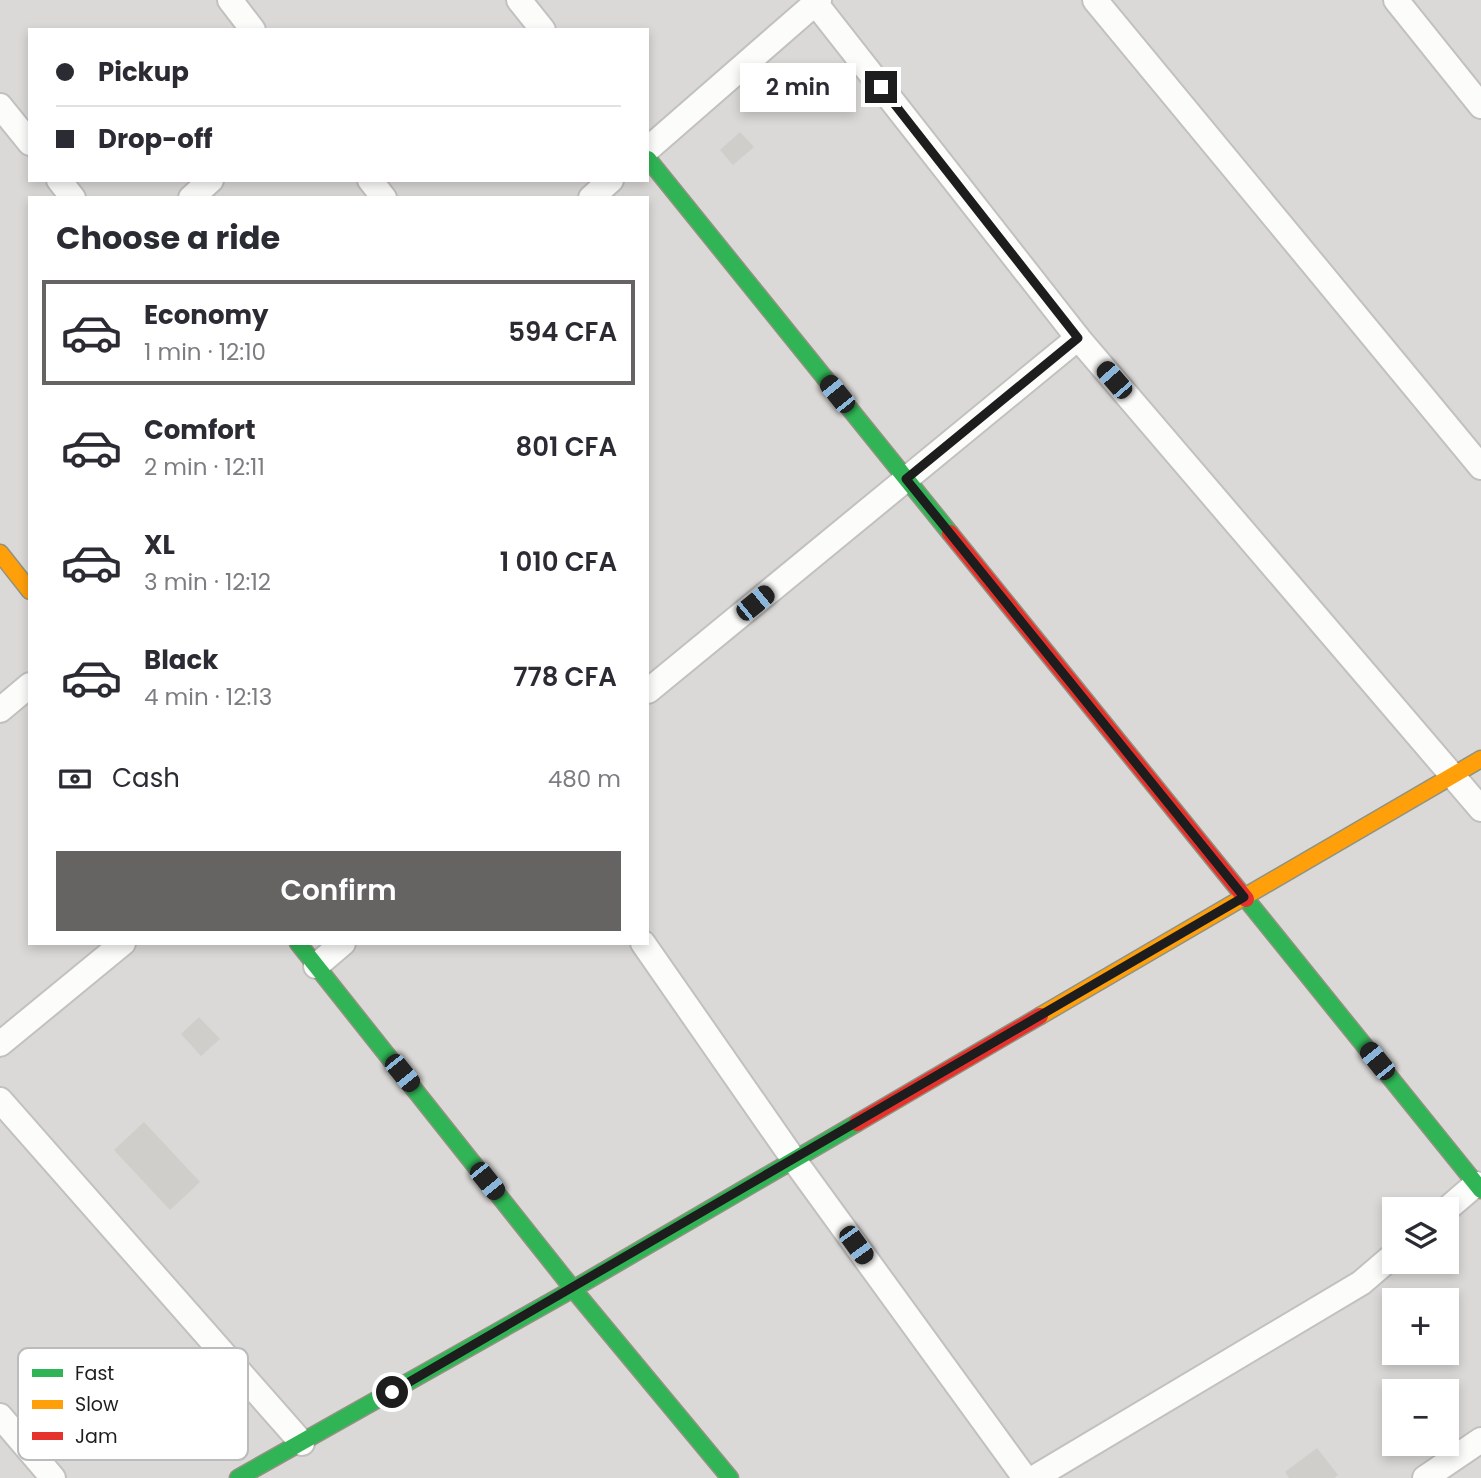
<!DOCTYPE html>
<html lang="en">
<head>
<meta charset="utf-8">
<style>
	:root { --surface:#fff; --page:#f7f7f7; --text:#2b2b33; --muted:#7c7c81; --line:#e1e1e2; --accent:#656463 }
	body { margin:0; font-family:Poppins,sans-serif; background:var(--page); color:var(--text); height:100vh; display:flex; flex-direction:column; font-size:26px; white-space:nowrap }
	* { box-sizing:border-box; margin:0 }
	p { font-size:23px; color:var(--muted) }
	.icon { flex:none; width:38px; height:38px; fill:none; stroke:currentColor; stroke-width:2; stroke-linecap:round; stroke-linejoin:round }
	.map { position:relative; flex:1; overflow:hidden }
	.side { position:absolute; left:28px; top:196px; width:621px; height:749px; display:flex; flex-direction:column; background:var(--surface); border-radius:0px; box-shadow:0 4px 10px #0003 }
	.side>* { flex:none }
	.hud { position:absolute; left:28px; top:28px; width:621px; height:154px; border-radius:0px; box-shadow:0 4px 10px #0003; display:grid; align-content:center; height:154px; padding:0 28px; background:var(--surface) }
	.fabs { position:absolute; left:1382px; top:1197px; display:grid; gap:14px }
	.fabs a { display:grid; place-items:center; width:77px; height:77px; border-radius:0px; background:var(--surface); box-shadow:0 4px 10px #0003; font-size:35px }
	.end { position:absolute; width:32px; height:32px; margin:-16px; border:9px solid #1d1d1d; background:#fff; box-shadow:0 0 0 4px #fff }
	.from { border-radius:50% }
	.bubble { position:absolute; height:49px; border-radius:0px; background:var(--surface); box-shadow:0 4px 10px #0003; font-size:23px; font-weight:600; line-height:49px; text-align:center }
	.car { position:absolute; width:21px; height:42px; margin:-21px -10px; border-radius:9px; box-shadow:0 0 5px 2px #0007; background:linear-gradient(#222 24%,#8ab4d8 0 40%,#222 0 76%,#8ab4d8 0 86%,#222 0) }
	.hud b { display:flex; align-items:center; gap:24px; height:66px; font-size:26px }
	.hud b+b { border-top:2px solid var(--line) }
	.hud i { width:18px; height:18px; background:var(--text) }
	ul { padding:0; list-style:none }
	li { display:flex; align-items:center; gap:21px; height:105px; margin:0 14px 10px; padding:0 14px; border:4px solid transparent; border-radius:0px }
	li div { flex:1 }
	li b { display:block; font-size:26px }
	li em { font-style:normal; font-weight:600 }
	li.on { border-color:var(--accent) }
	li>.icon { width:63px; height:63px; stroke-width:1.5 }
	h2 { padding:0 28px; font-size:32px; line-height:84px }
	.pay { display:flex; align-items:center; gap:18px; height:77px; padding:0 28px; font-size:26px }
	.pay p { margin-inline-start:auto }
	.cta { display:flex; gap:14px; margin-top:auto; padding:14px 28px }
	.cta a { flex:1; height:80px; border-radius:0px; background:var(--accent); color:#fff; font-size:28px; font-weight:600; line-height:80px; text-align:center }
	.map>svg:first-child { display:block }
	.residential { fill:#dad9d7; fill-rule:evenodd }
	.building { fill:#d0cecb }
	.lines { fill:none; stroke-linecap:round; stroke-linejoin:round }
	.street-casing { stroke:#c2c1c0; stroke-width:28 }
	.fast-casing { stroke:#919380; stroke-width:19 }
	.slow-casing { stroke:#919380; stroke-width:19 }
	.jam-casing { stroke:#919380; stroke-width:19 }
	.street { stroke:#fcfcfb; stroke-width:24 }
	.fast { stroke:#30b455; stroke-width:16 }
	.slow { stroke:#ff9f0a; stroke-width:16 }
	.jam { stroke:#e5322d; stroke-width:16 }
	.route { stroke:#1d1d1d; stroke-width:9 }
	.key { fill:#fff; stroke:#bbb; stroke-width:2 }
	.key-label { font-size:19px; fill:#1d1d1d }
</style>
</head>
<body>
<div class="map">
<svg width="1481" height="1478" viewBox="0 0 1481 1478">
	<rect width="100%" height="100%" fill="#ebe9e6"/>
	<path class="residential" d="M0,0H1481V1478H0ZM30,30H648V180H30ZM30,198H648V943H30ZM1395,1209H1447V1262H1395ZM1395,1300H1447V1353H1395ZM1395,1391H1447V1444H1395Z"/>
	<g class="building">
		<path d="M812,73L831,95L814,111L794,89Z"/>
		<path d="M740,132L754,147L733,165L720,150Z"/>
		<path d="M199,1017L220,1039L201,1056L181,1034Z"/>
		<path d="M144,1122L200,1182L170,1210L114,1150Z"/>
		<path d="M1317,1448L1338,1475L1334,1478H1289L1285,1472Z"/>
	</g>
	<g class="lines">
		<defs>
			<g id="street">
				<path d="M230,0L253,30"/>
				<path d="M519,0L543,30"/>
				<path d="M813,0L1078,338L1481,809"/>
				<path d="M1095,0L1481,467"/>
				<path d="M1396,0L1481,106"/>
				<path d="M0,106L30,143"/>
				<path d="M648,149L819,0"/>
				<path d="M59,180L73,198"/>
				<path d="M370,180L384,198"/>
				<path d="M191,198L211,180"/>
				<path d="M591,198L611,180"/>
				<path d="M648,691L1078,338"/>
				<path d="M0,710L30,685"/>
				<path d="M643,943L794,1160L1025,1478"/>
				<path d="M316,966L343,943"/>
				<path d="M0,1044L123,943"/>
				<path d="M0,1100L302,1443"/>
				<path d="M1447,1209L1476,1184"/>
				<path d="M0,1416L53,1478"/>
				<path d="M1034,1478L1361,1283L1395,1254"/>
				<path d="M1425,1478L1481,1440"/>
			</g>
			<g id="fast">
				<path d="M648,159L950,533"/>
				<path d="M1246,899L1481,1190"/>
				<path d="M298,943L573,1289L730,1478"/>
				<path d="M238,1478L573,1289L857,1123"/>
			</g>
			<g id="slow">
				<path d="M0,553L30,591"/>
				<path d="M1040,1016L1481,759"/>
			</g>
			<g id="jam">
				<path d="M950,533L1246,899"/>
				<path d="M857,1123L1040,1016"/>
			</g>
		</defs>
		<use href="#street" class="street-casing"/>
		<use href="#fast" class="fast-casing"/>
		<use href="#slow" class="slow-casing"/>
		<use href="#jam" class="jam-casing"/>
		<use href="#street" class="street"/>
		<use href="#fast" class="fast"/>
		<use href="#slow" class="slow"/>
		<use href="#jam" class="jam"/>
	</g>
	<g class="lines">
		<path class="route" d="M392,1392L1244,897L906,479L1078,338L881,87"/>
	</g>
	<rect x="18" y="1348" width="230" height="112" rx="10" class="key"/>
	<rect x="32" y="1369" width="31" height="8" fill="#30b455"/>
	<rect x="32" y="1400" width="31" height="9" fill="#ff9f0a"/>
	<rect x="32" y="1432" width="31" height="8" fill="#e5322d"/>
	<g class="key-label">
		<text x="75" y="1380">Fast</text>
		<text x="75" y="1411">Slow</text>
		<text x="75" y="1443">Jam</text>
	</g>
</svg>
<div class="fabs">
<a><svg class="icon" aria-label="layers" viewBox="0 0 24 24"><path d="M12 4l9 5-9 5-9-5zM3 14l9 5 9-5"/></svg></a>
<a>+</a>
<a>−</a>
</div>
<i class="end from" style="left:392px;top:1392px"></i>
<i class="end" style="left:881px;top:87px"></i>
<div class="bubble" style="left:740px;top:63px;width:116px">2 min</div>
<i class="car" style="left:1114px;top:380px;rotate:319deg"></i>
<i class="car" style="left:837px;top:394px;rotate:321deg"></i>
<i class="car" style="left:755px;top:603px;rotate:51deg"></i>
<i class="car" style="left:1377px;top:1061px;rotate:321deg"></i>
<i class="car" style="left:402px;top:1073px;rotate:141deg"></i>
<i class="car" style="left:487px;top:1181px;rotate:141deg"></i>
<i class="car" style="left:856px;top:1245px;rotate:144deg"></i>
<div class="hud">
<b><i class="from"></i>Pickup</b>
<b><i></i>Drop-off</b>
</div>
<section class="side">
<h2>Choose a ride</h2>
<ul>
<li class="on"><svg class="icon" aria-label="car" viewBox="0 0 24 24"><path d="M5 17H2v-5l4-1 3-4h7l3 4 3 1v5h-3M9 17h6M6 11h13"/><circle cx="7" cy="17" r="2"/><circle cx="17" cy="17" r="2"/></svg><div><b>Economy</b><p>1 min · 12:10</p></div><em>594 CFA</em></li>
<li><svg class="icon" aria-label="car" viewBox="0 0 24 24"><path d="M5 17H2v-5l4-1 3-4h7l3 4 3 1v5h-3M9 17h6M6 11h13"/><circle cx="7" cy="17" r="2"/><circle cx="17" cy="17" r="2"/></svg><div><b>Comfort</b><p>2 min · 12:11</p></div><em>801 CFA</em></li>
<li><svg class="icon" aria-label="car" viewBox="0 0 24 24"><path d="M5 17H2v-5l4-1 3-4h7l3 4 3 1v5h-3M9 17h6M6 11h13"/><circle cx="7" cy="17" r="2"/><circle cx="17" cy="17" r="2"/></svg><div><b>XL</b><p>3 min · 12:12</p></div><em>1 010 CFA</em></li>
<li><svg class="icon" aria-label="car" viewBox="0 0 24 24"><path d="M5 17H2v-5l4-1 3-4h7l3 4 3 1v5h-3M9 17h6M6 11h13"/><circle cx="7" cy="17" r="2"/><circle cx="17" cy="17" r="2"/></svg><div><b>Black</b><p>4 min · 12:13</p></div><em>778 CFA</em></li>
</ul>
<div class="pay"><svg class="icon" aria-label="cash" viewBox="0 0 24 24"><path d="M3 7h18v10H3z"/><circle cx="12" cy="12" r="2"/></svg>Cash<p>480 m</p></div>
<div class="cta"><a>Confirm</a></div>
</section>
</div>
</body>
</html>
